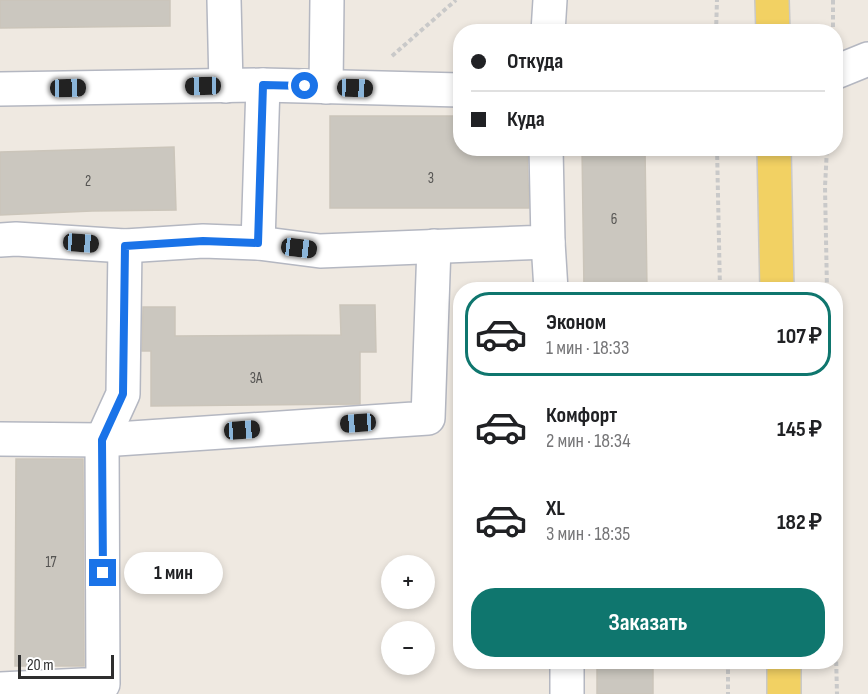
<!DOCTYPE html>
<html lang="ru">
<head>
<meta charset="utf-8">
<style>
	:root { --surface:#fff; --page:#f6f6f6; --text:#202124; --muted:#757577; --line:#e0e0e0; --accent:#0f766e }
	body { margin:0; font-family:"Sofia Sans Condensed",sans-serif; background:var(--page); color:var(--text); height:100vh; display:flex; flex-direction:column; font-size:22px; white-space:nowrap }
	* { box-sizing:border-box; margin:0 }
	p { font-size:20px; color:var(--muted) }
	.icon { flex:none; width:33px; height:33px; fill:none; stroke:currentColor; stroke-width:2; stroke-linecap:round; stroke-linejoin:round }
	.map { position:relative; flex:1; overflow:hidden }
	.panel { position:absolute; left:453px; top:282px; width:390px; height:387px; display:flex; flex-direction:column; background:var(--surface); border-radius:24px; box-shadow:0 3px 9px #0003 }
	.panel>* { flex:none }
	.top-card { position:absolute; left:453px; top:24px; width:390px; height:132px; border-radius:24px; box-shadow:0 3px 9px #0003; display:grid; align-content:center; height:132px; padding:0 18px; background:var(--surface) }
	.tools { position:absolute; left:381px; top:555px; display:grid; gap:12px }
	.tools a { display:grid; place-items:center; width:54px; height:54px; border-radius:50%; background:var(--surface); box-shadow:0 3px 9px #0003; font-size:30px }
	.scale { position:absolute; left:18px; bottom:15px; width:96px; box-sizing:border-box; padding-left:6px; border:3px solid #2e2e2e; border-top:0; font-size:16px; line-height:21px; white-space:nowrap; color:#2e2e2e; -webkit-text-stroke:4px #fff; paint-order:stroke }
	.end { position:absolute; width:27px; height:27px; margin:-14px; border:8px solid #1a73e8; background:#fff; box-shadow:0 0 0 3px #fff }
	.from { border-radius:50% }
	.bubble { position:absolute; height:42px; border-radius:21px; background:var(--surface); box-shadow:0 3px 9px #0003; font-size:20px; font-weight:700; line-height:42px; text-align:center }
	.car { position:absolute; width:18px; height:36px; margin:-18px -9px; border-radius:8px; box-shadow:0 0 4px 2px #0007; background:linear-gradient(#222 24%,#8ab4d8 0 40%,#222 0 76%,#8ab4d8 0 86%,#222 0) }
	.top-card b { display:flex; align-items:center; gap:21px; height:57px; font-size:22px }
	.top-card b+b { border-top:2px solid var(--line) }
	.top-card i { width:15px; height:15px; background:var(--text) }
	ul { padding:10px 0 0; list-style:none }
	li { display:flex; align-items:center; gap:18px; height:84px; margin:0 12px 9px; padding:0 6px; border:3px solid transparent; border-radius:24px }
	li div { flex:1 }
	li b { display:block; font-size:22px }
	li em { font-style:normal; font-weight:700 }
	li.active { border-color:var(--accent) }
	li>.icon { width:54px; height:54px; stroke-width:1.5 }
	.action { display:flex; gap:12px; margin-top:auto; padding:12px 18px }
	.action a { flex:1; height:69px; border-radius:24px; background:var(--accent); color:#fff; font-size:24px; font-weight:700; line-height:69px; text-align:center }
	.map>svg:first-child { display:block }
	.building { fill:#cbc7bf; stroke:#cbc5ba; stroke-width:1.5 }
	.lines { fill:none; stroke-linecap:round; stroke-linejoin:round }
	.minor-casing { stroke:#b4b7c1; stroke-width:36 }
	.major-casing { stroke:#c9c9c9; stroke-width:36 }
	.path { stroke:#c9c9c9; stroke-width:4; stroke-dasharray:4.5 3; stroke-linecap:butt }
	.minor { stroke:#fff; stroke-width:33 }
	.major { stroke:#f2d163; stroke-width:33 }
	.route { stroke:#1a73e8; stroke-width:8 }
	.labels { text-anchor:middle; stroke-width:5; stroke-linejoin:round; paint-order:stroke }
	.number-label { font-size:15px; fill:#555452 }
</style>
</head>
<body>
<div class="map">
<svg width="868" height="694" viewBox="0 0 868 694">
	<rect width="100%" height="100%" fill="#efe9e1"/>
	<g class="building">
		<path d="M0,0H170V26L0,28Z"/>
		<path d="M330,116H460V148H527L529,208H330Z"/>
		<path d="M174,147L176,210L92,211L0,215V152Z"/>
		<path d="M582,148H645L647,290H584Z"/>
		<path d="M340,305H375L376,352H360V404L151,406V351H142L143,307H175V336L341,335Z"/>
		<path d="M16,459H83L84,666H15Z"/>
		<rect x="597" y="662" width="56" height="32"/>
	</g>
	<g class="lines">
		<defs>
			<g id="minor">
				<path d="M224,0L226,86"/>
				<path d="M548,32L550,0"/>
				<path d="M836,72L868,59"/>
				<path d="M326,87L327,0"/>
				<path d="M0,89L263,85L460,90"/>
				<path d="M0,240L16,239L125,246L203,241L258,243L263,85"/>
				<path d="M548,242L551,290"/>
				<path d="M258,243L320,251L548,242L546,148"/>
				<path d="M0,439L102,440L428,418L434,246"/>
				<path d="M0,689L103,684L102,440L123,394L125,246"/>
				<path d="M567,694V662"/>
			</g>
			<g id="major">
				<path d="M772,0L773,32"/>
				<path d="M774,148L777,290"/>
				<path d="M784,662V694"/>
			</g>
		</defs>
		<use href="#minor" class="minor-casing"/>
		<use href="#major" class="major-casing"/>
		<g class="path">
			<path d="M833,0V32"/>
			<path d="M716,32L717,0"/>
			<path d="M392,56L456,0"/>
			<path d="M717,148L720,290"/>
			<path d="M827,290L825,187L827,148"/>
			<path d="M836,654L837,694"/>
			<path d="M728,662V694"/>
		</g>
		<use href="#minor" class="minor"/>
		<use href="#major" class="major"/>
	</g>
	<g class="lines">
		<path class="route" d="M103,573L102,440L123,394L125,246L203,241L258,243L263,85L305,86"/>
	</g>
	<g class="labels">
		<g class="number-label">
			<text x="431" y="183">3</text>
			<text x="88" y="186">2</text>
			<text x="614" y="224">6</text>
			<text x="256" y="383">3А</text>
			<text x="51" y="567">17</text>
		</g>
	</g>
</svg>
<div class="tools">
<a>+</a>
<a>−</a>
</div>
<div class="scale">20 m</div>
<i class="end from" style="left:305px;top:86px"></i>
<i class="end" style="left:103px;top:573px"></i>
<div class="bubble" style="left:124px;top:552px;width:99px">1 мин</div>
<i class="car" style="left:203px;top:86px;rotate:269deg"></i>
<i class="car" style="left:68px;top:88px;rotate:89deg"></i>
<i class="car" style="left:355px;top:88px;rotate:92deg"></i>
<i class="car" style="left:81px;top:243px;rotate:94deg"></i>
<i class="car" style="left:299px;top:248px;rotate:97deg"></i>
<i class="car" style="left:358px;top:423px;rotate:266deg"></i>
<i class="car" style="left:242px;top:430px;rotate:86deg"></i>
<div class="top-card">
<b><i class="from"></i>Откуда</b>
<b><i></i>Куда</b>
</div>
<section class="panel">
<ul>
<li class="active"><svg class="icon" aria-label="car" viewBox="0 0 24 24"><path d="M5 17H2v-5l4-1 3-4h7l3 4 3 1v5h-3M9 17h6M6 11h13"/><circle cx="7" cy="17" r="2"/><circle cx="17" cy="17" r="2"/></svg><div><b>Эконом</b><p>1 мин · 18:33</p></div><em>107 ₽</em></li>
<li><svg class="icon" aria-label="car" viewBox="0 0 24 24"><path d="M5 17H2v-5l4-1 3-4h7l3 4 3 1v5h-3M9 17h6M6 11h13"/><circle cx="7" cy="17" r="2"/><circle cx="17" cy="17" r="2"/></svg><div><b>Комфорт</b><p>2 мин · 18:34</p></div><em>145 ₽</em></li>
<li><svg class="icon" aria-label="car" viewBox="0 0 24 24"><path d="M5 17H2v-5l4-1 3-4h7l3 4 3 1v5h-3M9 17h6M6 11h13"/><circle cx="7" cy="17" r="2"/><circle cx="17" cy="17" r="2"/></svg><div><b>XL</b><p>3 мин · 18:35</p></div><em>182 ₽</em></li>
</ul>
<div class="action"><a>Заказать</a></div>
</section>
</div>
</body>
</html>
